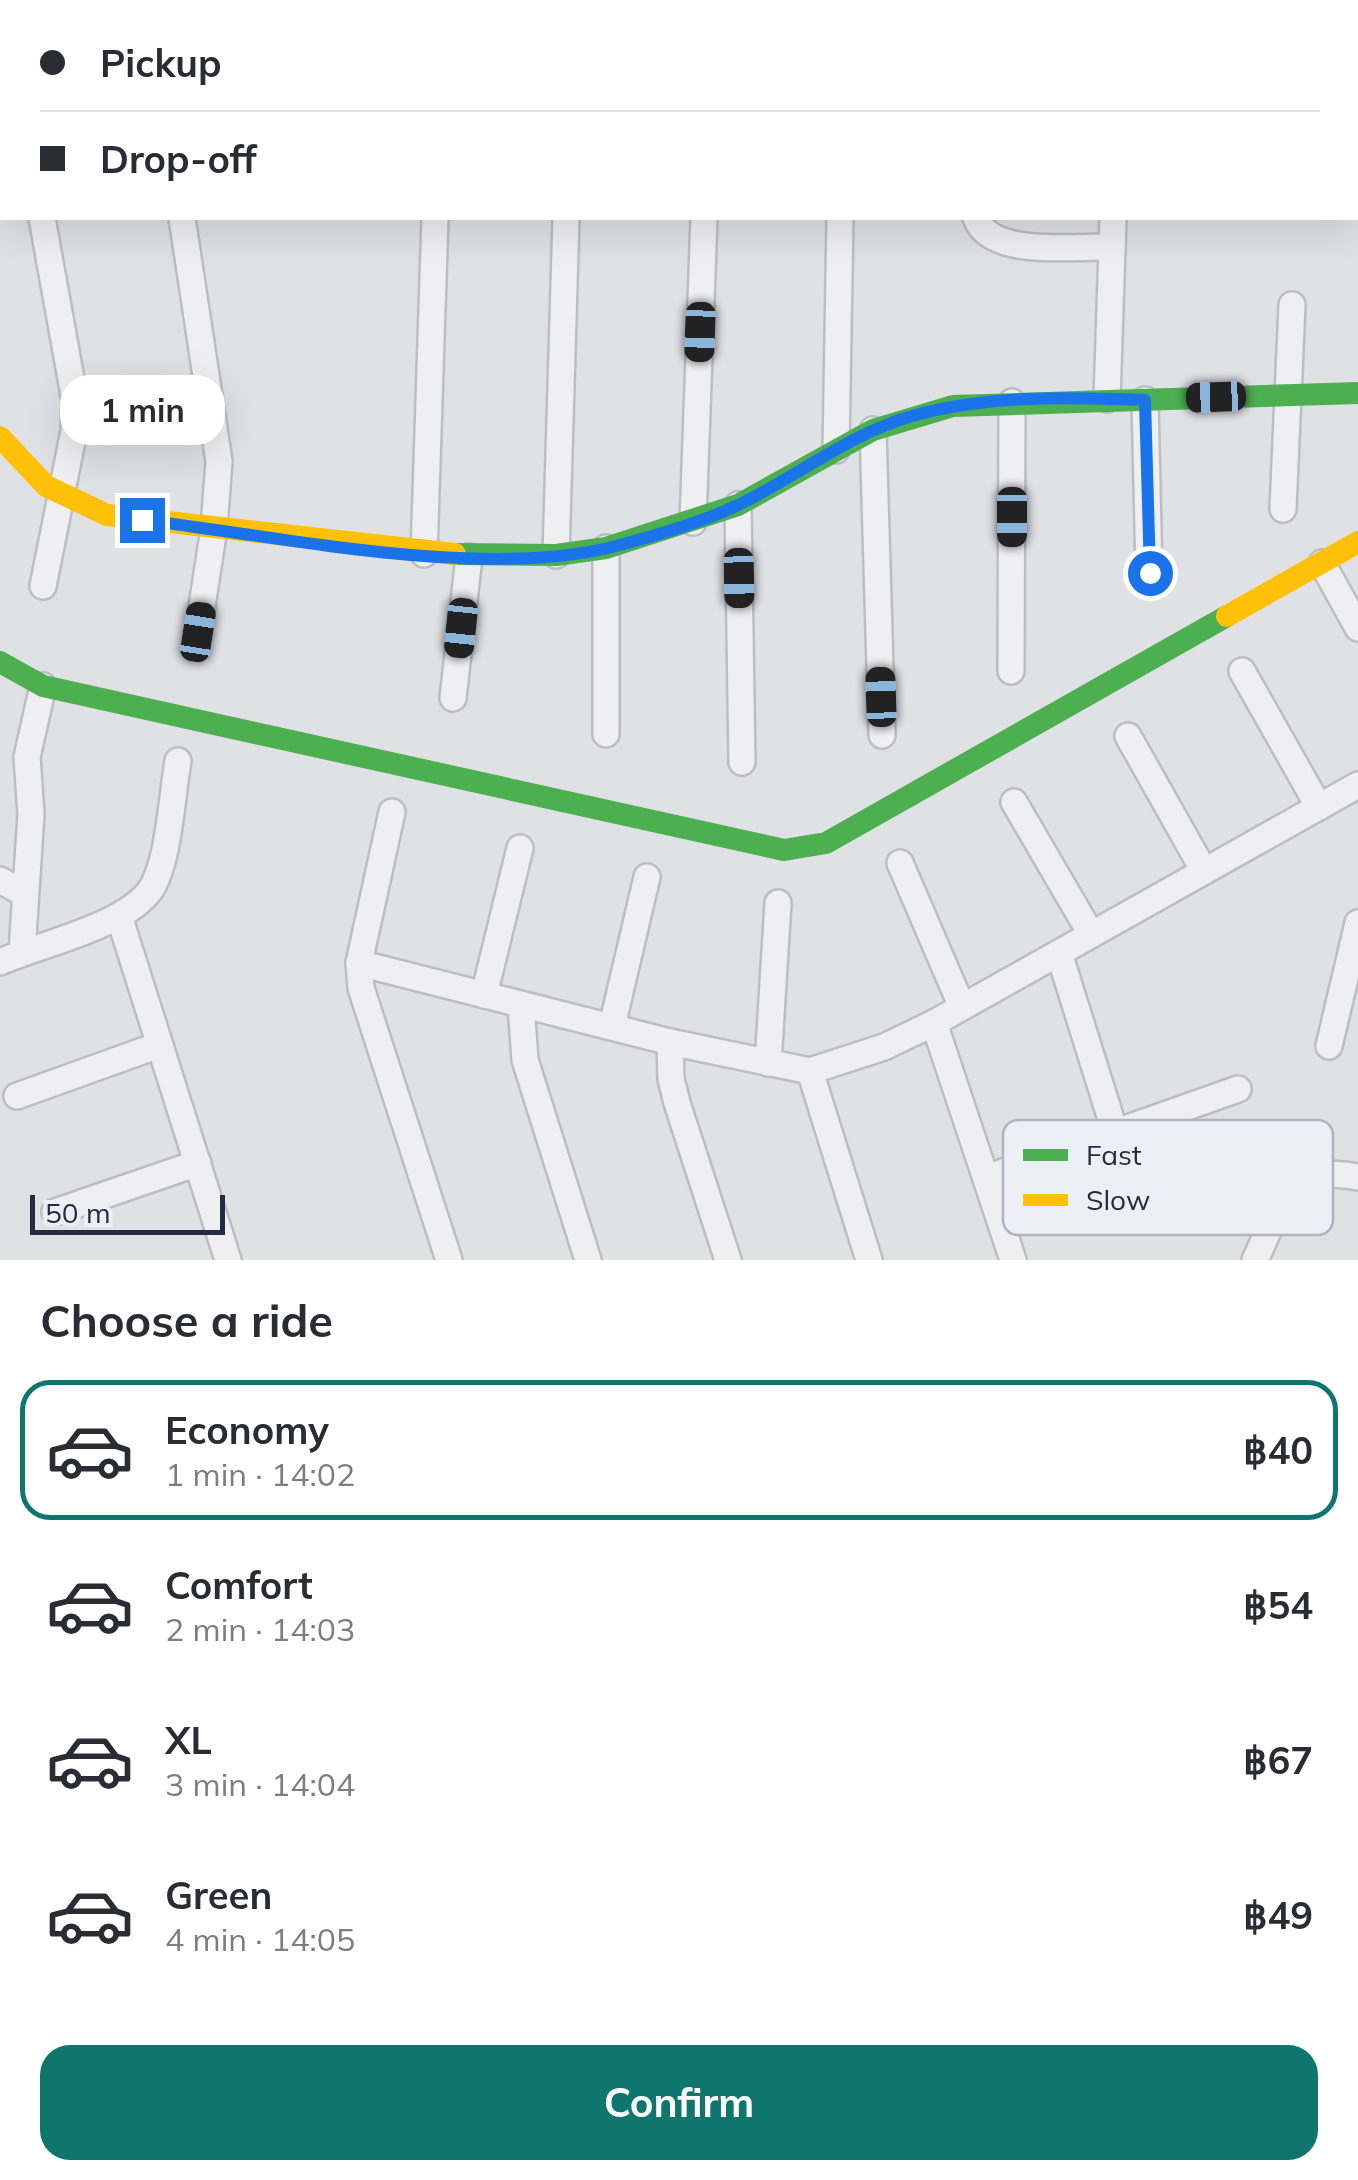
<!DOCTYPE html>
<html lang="en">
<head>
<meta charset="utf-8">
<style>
	:root { --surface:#fff; --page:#f7f7f7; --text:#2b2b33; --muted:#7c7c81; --line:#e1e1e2; --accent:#0f766e }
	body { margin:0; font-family:Mulish,sans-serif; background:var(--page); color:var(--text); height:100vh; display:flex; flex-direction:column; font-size:38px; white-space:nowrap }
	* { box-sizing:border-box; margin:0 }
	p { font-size:32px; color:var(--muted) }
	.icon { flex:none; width:55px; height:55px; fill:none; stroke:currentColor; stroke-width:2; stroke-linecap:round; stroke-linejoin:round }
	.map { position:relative; height:1260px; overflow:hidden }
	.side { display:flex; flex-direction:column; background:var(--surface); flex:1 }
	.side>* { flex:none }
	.guide { position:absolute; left:0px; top:0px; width:1360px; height:220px; box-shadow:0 10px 40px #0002; display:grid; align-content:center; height:220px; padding:0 40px; background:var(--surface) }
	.scale { position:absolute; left:30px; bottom:25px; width:195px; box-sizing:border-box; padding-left:10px; border:5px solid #252b40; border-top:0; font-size:28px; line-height:35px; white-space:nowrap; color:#252b40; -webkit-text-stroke:8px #edeff6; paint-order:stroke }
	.end { position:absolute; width:45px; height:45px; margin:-22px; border:12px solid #1a73e8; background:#fff; box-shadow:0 0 0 5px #fff }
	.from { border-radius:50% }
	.bubble { position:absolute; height:70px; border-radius:30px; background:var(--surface); box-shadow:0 10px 40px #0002; font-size:32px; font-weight:700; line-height:70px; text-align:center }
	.car { position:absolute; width:30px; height:60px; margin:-30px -15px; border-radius:12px; box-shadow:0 0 8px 2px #0007; background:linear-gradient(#222 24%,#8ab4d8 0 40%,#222 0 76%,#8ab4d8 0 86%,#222 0) }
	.guide b { display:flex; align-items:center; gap:35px; height:95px; font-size:38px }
	.guide b+b { border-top:2px solid var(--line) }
	.guide i { width:25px; height:25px; background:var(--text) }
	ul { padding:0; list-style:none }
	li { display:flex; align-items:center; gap:30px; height:140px; margin:0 20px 15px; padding:0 20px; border:5px solid transparent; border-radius:30px }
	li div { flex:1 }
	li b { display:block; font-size:38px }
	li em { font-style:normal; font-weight:700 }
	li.active { border-color:var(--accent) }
	li>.icon { width:90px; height:90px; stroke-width:1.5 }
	h2 { padding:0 40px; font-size:45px; line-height:120px }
	.action { display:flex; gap:20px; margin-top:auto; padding:20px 40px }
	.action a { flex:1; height:115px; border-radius:30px; background:var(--accent); color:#fff; font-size:40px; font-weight:700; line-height:115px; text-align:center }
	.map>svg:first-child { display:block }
	.building { fill:#c7c8ce; stroke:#8b8c90; stroke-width:2.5 }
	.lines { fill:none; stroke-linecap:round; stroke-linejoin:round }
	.lane-casing { stroke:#bdbec3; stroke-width:18 }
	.street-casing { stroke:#bdbec3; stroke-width:30 }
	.lane { stroke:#efeff2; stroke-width:12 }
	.street { stroke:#efeff2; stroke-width:25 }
	.fast { stroke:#4caf50; stroke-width:22 }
	.slow { stroke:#ffc107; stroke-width:22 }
	.route { stroke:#1a73e8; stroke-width:12 }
	.key { fill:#edeff6; stroke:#b1b4bf; stroke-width:2.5 }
	.key-label { font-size:28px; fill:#252b40 }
</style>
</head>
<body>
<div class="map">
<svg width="1358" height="1260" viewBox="0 0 1358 1260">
	<rect width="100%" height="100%" fill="#e0e1e5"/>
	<path class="building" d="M114,0H164L165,2H116Z"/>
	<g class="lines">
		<defs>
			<g id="lane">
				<path d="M1281,0L1282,2"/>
				<path d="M1350,0V2"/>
				<path d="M1358,68V73"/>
			</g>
			<g id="street">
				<path d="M81,0L82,2"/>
				<path d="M712,2V0"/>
				<path d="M847,2V0"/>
				<path d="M984,2V0"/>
				<path d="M1121,2V0"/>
				<path d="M0,86L2,84"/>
				<path d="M0,129L2,133"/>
				<path d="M42,218L75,401L74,431L43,586"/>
				<path d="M182,218L219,461L214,528L198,632"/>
				<path d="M976,218C991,258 1074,246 1112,247"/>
				<path d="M1107,399L1113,218"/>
				<path d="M1145,400L1149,573"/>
				<path d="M873,430L882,735"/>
				<path d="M836,450L840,218"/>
				<path d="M738,505L742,762"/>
				<path d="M1283,509L1292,305"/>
				<path d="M693,522L704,218"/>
				<path d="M606,548V734"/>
				<path d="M424,554L435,218"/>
				<path d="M556,555L566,218"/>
				<path d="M1322,563L1358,628"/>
				<path d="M1011,671L1012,402"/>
				<path d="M1242,671L1319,807"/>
				<path d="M453,698L469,557"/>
				<path d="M1128,736L1204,871"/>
				<path d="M1014,802L1091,934"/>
				<path d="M392,812L359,963L361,988L449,1260"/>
				<path d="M900,863L962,1007"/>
				<path d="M0,880L23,893"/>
				<path d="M119,916L228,1260"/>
				<path d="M22,952L31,814L27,757L43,686"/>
				<path d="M1059,953L1115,1132"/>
				<path d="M0,962C41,944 126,926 151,889C169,861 172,795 178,761"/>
				<path d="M359,963L670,1042L810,1071L884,1047L934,1023L1358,785"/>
				<path d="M484,995L520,848"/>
				<path d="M521,1005L525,1060L588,1260"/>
				<path d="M934,1023L1013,1260"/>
				<path d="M612,1026L647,877"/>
				<path d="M670,1042L671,1079L677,1103L728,1260"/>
				<path d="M1329,1046L1358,923"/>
				<path d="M768,1063L778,903"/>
				<path d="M810,1071L869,1260"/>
				<path d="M17,1096L159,1045"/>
				<path d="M986,1178L1238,1089"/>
				<path d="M55,1212L198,1163"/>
				<path d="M1255,1260C1281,1206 1286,1162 1358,1177"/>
			</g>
		</defs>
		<use href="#lane" class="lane-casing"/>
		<use href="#street" class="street-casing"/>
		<use href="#lane" class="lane"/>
		<use href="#street" class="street"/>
		<g class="fast">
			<path d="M455,554L556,555L606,548L738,505L873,430L953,406L1358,393"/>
			<path d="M0,662L43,686L784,850L826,843L1227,616"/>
		</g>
		<g class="slow">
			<path d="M0,437L46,486L107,515L455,554"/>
			<path d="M1227,616L1358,542"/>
		</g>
	</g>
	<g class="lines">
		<path class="route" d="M142,520C279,536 475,579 608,548C651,537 698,524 738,505C796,477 849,434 912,416C985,395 1070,397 1145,400L1150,573"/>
	</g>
	<rect x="1003" y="1120" width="330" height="115" rx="15" class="key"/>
	<rect x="1023" y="1149" width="45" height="12" fill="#4caf50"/>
	<rect x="1023" y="1194" width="45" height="12" fill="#ffc107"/>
	<g class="key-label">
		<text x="1086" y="1165">Fast</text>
		<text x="1086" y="1210">Slow</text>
	</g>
</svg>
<div class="scale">50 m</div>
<i class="end from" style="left:1150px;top:573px"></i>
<i class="end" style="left:142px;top:520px"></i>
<div class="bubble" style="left:60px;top:375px;width:165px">1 min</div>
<i class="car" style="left:700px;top:332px;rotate:182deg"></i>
<i class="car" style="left:1216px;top:397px;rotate:268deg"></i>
<i class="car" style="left:1012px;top:517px;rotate:180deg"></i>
<i class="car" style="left:739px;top:578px;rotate:179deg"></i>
<i class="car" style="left:461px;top:628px;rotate:186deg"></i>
<i class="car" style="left:198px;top:632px;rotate:9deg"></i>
<i class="car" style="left:881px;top:697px;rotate:358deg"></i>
<div class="guide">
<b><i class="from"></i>Pickup</b>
<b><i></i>Drop-off</b>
</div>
</div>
<section class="side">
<h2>Choose a ride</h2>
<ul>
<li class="active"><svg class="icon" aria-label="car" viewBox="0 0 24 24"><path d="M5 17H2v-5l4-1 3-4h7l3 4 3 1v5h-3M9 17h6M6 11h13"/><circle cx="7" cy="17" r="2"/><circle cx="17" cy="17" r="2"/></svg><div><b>Economy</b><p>1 min · 14:02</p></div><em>฿40</em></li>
<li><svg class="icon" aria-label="car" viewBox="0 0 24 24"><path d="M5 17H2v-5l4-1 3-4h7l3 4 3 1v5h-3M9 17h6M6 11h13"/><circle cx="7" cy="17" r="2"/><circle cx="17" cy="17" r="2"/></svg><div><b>Comfort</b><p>2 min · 14:03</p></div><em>฿54</em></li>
<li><svg class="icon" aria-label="car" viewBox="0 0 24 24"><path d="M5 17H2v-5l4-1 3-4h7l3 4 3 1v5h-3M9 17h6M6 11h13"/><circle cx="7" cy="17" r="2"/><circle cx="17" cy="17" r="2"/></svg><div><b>XL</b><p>3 min · 14:04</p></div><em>฿67</em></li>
<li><svg class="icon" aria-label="car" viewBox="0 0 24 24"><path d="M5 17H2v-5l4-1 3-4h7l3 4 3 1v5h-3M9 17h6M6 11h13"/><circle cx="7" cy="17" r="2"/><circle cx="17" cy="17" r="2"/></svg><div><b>Green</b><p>4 min · 14:05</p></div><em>฿49</em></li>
</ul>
<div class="action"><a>Confirm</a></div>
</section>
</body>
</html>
